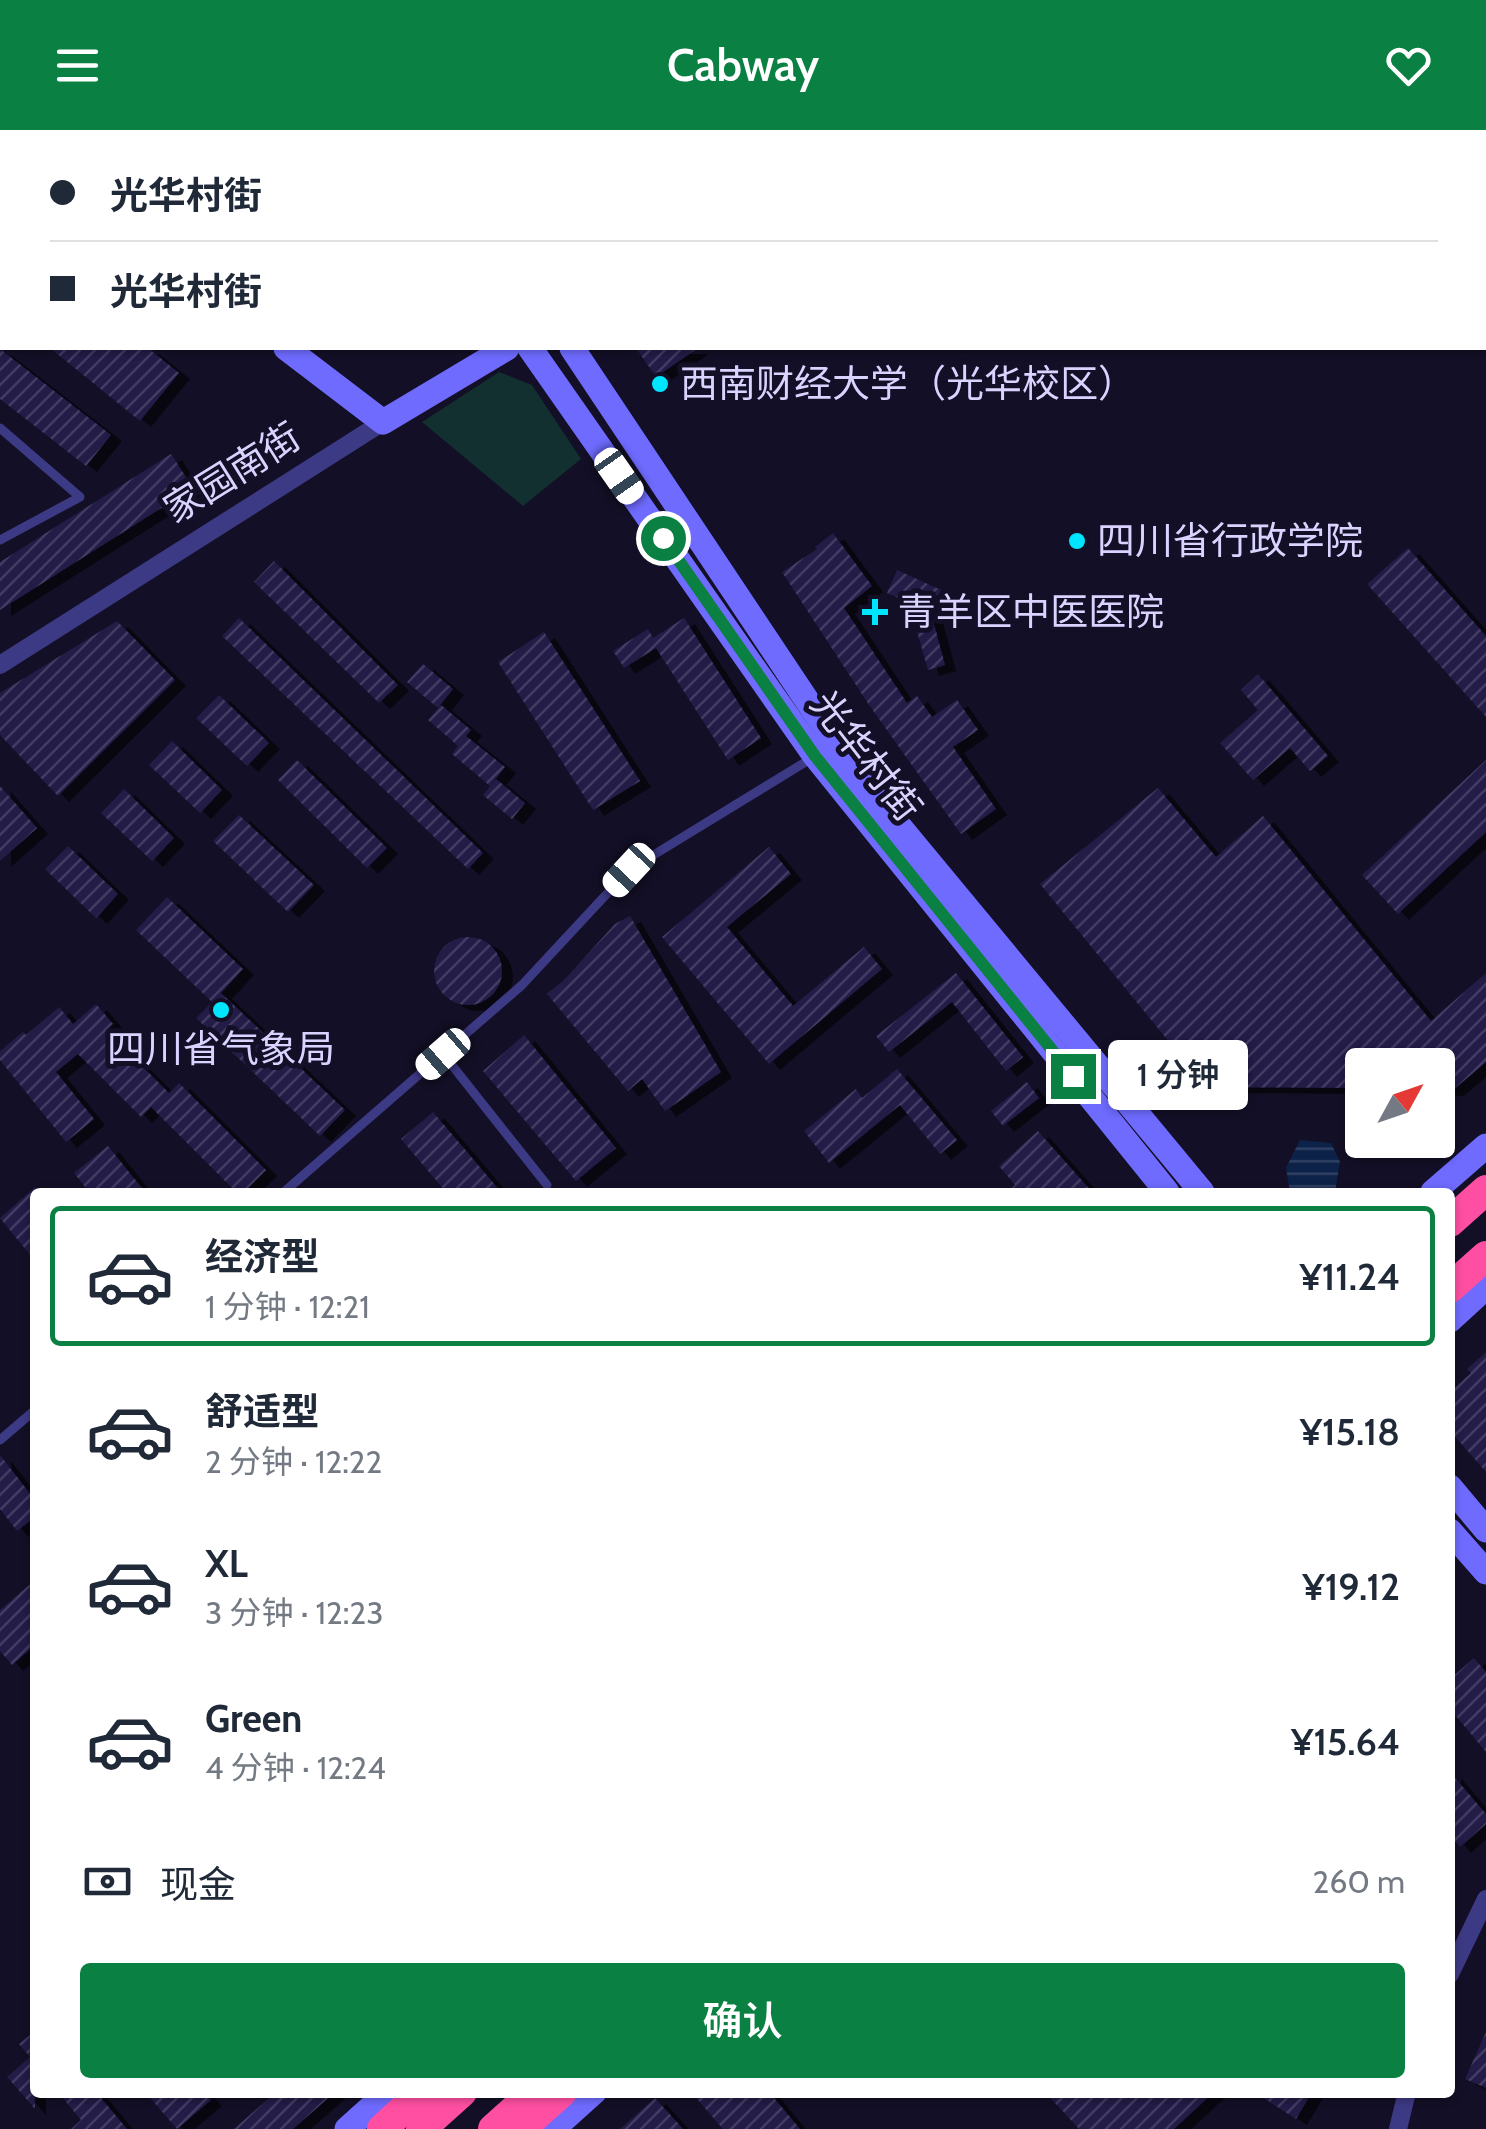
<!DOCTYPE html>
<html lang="zh">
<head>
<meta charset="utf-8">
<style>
	:root { --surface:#fff; --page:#f2f2f3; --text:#1f2937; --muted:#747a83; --line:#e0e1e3; --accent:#0b8043 }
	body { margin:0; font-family:Cabin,"Noto Sans SC",sans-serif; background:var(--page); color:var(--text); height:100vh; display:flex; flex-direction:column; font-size:38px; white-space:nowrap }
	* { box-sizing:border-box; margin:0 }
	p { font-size:32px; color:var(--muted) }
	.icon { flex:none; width:55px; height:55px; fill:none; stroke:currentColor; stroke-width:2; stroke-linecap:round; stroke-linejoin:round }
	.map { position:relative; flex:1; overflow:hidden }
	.side { position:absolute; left:30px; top:1058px; width:1425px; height:910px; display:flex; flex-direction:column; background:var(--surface); border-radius:10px; box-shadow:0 2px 8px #0004 }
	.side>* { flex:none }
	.banner { position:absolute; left:0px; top:0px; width:1488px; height:220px; box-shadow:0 2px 8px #0004; display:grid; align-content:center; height:220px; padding:0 50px; background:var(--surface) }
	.needle { width:65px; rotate:50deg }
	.controls { position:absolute; left:1345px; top:918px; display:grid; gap:20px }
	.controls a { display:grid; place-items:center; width:110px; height:110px; border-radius:10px; background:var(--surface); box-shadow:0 2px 8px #0004; font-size:50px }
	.end { position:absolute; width:45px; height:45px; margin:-22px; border:12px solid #0b8043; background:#fff; box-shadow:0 0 0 5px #fff }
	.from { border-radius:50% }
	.bubble { position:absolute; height:70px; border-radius:10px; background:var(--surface); box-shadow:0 2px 8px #0004; font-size:32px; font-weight:600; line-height:70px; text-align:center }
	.car { position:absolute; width:30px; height:60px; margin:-30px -15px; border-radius:12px; box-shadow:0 0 8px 2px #0007; background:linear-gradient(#fff 24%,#345 0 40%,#fff 0 76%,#345 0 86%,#fff 0) }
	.banner b { display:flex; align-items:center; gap:35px; height:95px; font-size:38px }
	.banner b+b { border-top:2px solid var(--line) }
	.banner i { width:25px; height:25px; background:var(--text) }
	ul { padding:18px 0 0; list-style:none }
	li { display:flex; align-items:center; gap:30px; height:140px; margin:0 20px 15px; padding:0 30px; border:5px solid transparent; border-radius:10px }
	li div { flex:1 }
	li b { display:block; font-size:38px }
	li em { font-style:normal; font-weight:600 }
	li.active { border-color:var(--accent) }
	li>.icon { width:90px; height:90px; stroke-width:1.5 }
	.pay { display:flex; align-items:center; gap:25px; height:110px; padding:0 50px; font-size:38px }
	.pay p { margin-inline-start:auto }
	.cta { display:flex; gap:20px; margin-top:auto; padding:20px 50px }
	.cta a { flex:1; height:115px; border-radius:10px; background:var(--accent); color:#fff; font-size:40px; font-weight:600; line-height:115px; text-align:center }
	header { display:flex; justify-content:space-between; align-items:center; height:130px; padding:0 50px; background:var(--accent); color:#fff; font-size:45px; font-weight:600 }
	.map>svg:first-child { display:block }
	.park { fill:#12302f }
	.water { fill:url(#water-rules) }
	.building { fill:url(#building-hatch); filter:url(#shadow) }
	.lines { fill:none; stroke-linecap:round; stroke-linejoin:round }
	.lane { stroke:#3d3a85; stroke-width:9 }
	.street { stroke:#3d3a85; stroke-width:18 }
	.secondary { stroke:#6f6bff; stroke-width:25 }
	.highway { stroke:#ff4fa3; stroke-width:30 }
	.route { stroke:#0b8043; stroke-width:12 }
	.poi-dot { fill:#00e5ff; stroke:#130f26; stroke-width:4 }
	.labels { text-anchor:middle; stroke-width:10; stroke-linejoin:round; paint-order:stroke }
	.poi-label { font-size:38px; fill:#d9d4ff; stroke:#130f26; text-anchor:start }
	.street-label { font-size:38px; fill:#d9d4ff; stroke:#130f26 }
</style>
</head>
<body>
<header><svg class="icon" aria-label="menu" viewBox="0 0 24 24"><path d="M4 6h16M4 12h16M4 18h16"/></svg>Cabway<svg class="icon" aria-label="heart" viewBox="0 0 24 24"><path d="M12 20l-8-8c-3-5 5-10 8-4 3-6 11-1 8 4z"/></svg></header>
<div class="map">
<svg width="1486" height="1999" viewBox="0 0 1486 1999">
	<defs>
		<pattern id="water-rules" width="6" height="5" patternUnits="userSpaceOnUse" patternTransform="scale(2.5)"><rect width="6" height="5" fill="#0c2248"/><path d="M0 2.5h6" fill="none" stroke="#2f4163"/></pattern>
		<pattern id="building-hatch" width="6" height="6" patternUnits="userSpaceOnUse" patternTransform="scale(2.5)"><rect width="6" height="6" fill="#241b47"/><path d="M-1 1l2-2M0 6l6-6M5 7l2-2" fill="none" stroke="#433b63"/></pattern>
		<filter id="shadow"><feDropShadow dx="11" dy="6" stdDeviation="0" flood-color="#0009"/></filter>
	</defs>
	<rect width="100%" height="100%" fill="#130f26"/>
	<path class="park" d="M499,242L532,255L581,329L523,376L422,292Z"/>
	<path class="water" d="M1300,1010L1331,1013L1340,1032L1335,1062H1290L1286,1038Z"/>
	<g class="building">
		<path d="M50,218H148L179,243L140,291Z"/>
		<path d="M636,218H698L656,247Z"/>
		<path d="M0,219L111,305L86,336L0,269Z"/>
		<path d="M171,324L193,358L0,480V432Z"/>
		<path d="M833,403L872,456L844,478L907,573L917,566L932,587L957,570L978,600L953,617L996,679L961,704L869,575L782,442L817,419L815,417Z"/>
		<path d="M1408,418L1486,506V587L1367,454Z"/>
		<path d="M274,431L398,555L379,573L254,452Z"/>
		<path d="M897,440L941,460L931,483L945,535L928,540L909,473L887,463Z"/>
		<path d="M239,488L483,723L468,739L222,506Z"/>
		<path d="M684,488L761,608L728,630L656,518L624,538L613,521L648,499L653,508Z"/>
		<path d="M117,491L175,550L58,666L0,605V563Z"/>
		<path d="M544,502L640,651L593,680L498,532Z"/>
		<path d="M423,534L453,559L438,578L407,552Z"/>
		<path d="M1258,544L1328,626L1310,641L1290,618L1253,650L1220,613L1258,580L1241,560Z"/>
		<path d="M219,565L269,613L247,636L196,588Z"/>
		<path d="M441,575L471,600L466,606L505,637L490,656L452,624L458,616L428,590Z"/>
		<path d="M172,611L222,660L200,683L149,635Z"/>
		<path d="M297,630L387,718L367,738L278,650Z"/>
		<path d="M1486,630V702L1398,784L1362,745Z"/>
		<path d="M496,649L525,673L512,689L483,665Z"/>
		<path d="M0,656L37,698L0,731Z"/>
		<path d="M1158,658L1216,727L1263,686L1431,891L1486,843V932L1453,960L1438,959V935H1362V958L1206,957L1040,754Z"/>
		<path d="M124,659L174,708L152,731L101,683Z"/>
		<path d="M239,685L314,755L288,782L213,711Z"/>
		<path d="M68,716L118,764L96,788L45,739Z"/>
		<path d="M769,717L791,744L727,797L793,876L864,817L882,839L769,934L662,807Z"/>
		<path d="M167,767L243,839L221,863L345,980L320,1006L196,888L212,872L136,800Z"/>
		<path d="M630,786L721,942L665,981L642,949L628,961L547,864L564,850L615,794Z"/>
		<circle cx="468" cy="841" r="34"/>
		<path d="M956,843L1023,927L1006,941L952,872L889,922L876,906Z"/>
		<path d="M96,874L113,894L106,900L169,963L179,953L266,1040L244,1062H236L151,977L141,987L78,924L56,942L94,989L66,1012L0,930V921L23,902L26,905L59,877L73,894Z"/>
		<path d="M524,905L616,1018L576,1051L483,941Z"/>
		<path d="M897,939L957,1010L940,1024L900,975L829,1033L804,1001L856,959L862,968Z"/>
		<path d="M1027,952L1039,968L1003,996L991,981Z"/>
		<path d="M433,982L501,1062H446L401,1009Z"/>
		<path d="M1038,1001L1092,1062H1007L1015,1055L999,1036Z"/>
		<path d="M108,1016L145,1062H89L74,1043Z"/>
		<path d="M35,1057V1131L0,1088Z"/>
		<path d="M1486,1222V1342L1450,1301V1262L1471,1243L1467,1239Z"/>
		<path d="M0,1325L35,1370V1387L17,1401L0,1379Z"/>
		<path d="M35,1450V1515L12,1535L0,1521V1480Z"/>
		<path d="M1474,1528L1486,1542V1622L1450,1579V1549Z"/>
		<path d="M1450,1642L1486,1684V1694L1460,1717L1450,1705Z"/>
		<path d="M35,1901V1979L7,1947L30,1927L19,1914Z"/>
		<path d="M1486,1902V1958L1465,1949Z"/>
		<path d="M58,1962H96L127,1999H71L81,1990Z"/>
		<path d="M145,1962H204L211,1970L177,1999Z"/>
		<path d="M276,1962H335L293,1999H234Z"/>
		<path d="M691,1962H769L800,1999H723Z"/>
		<path d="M1045,1962H1214L1174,1999H1079Z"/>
		<path d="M1254,1962H1312L1296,1989Z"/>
		<path d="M655,1968L683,1999H620Z"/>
	</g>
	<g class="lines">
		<g class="lane">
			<path d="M1407,2L1410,0"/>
			<path d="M0,298L80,367L0,410"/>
			<path d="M443,924L547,1055"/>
			<path d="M284,1062L522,855L629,740L812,628"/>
			<path d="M0,1310L35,1280"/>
		</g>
		<g class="street">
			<path d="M586,2L587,0"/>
			<path d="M0,535L383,292"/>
			<path d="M1450,1844L1486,1769"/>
			<path d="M1398,1999L1407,1962"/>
		</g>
		<g class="secondary">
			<path d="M3,0L6,2"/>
			<path d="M406,0L408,2"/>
			<path d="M444,0L446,2"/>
			<path d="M286,218L383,292L507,218"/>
			<path d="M530,218L815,626L1167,1062"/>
			<path d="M572,218L856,644L1202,1062"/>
			<path d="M1433,1062L1486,1016"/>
			<path d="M1450,1190L1486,1157"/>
			<path d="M1450,1357L1486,1400"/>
			<path d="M1450,1401L1486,1442"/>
			<path d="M347,1999L388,1962"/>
			<path d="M553,1999L594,1962"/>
		</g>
		<g class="highway">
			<path d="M1450,1092L1486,1060"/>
			<path d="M1450,1158L1486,1126"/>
			<path d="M523,1997L562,1962"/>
			<path d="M382,1999L422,1962"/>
			<path d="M421,1999L462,1962"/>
			<path d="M493,1999L534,1962"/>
		</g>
	</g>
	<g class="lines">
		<path class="route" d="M663,408L815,626L1073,946"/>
	</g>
	<g class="poi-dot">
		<circle cx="660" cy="254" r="10"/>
		<circle cx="1077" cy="411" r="10"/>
		<path d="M870 467h10v10h10v10h-10v10h-10v-10h-10v-10h10z"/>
		<circle cx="221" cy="880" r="10"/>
	</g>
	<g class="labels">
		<g class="poi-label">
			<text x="680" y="267">西南财经大学（光华校区）</text>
			<text x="1097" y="424">四川省行政学院</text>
			<text x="898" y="495">青羊区中医医院</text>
			<text x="221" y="932" text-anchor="middle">四川省气象局</text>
		</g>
		<g class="street-label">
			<text transform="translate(232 343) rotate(-32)" y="13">家园南街</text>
			<text transform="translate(866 626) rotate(52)" y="13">光华村街</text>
		</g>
	</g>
</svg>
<div class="controls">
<a><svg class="needle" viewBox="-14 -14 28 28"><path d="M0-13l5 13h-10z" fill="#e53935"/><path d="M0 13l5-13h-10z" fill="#747a83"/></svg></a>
</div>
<i class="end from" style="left:663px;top:408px"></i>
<i class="end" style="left:1073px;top:946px"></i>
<div class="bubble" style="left:1108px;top:910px;width:140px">1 分钟</div>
<i class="car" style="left:619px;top:346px;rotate:145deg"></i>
<i class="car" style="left:629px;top:740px;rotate:223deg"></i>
<i class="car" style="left:443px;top:924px;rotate:229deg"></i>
<div class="banner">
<b><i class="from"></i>光华村街</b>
<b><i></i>光华村街</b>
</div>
<section class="side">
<ul>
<li class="active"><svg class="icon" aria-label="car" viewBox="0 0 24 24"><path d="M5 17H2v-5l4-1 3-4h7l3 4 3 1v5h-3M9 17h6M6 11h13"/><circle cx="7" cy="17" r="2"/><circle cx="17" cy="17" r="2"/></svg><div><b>经济型</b><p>1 分钟 · 12:21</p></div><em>¥11.24</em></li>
<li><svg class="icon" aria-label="car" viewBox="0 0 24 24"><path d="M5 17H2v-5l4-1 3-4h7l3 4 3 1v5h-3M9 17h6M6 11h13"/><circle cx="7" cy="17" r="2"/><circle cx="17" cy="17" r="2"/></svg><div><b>舒适型</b><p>2 分钟 · 12:22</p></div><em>¥15.18</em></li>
<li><svg class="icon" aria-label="car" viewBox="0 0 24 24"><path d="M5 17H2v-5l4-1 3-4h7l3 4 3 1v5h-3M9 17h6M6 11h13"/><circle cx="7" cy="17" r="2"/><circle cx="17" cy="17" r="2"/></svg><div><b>XL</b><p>3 分钟 · 12:23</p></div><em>¥19.12</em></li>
<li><svg class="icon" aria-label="car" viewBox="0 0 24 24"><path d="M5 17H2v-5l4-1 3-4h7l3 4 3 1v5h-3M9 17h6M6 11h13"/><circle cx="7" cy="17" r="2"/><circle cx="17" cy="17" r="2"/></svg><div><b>Green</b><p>4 分钟 · 12:24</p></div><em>¥15.64</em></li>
</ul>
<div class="pay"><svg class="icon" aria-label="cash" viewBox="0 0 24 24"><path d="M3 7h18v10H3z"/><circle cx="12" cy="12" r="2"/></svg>现金<p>260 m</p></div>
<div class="cta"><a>确认</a></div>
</section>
</div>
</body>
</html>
